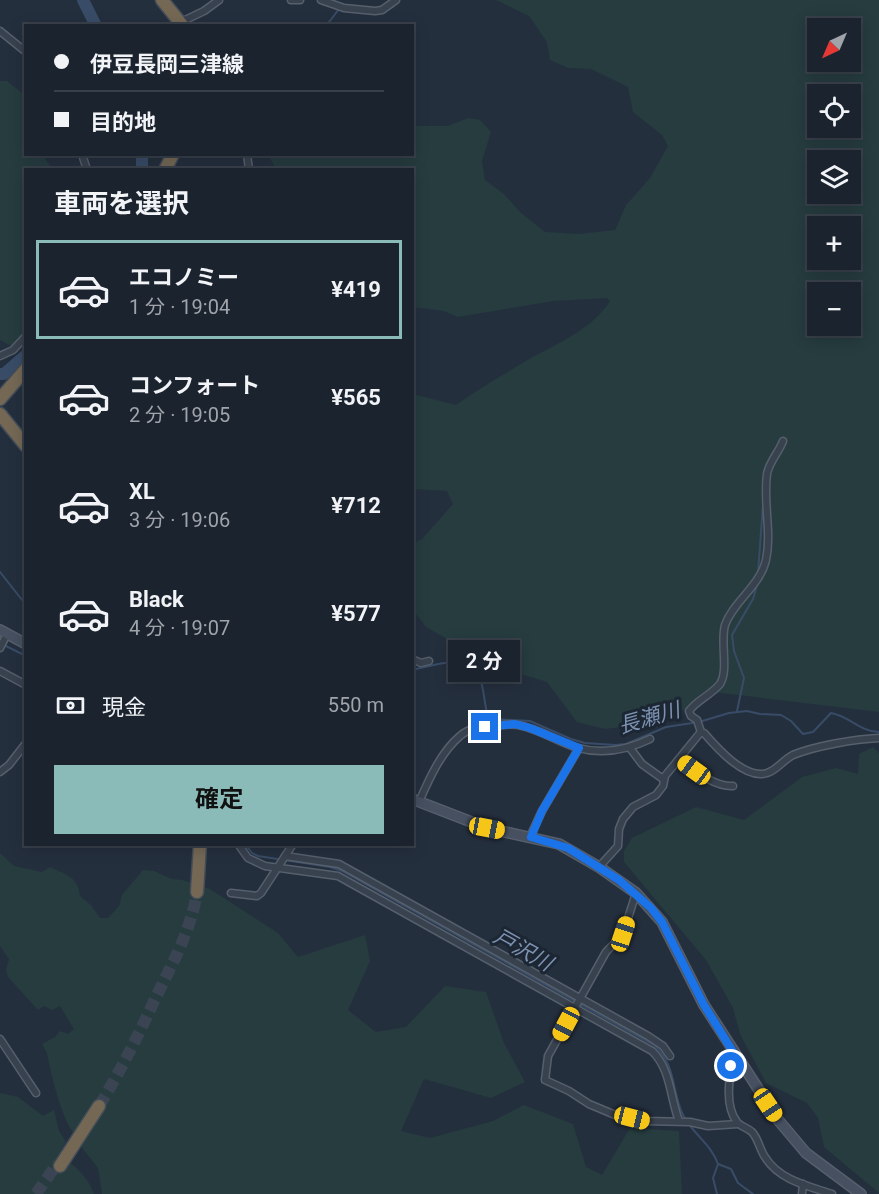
<!DOCTYPE html>
<html lang="ja">
<head>
<meta charset="utf-8">
<style>
	:root { --surface:#1b232e; --page:#242b36; --text:#f1f3f6; --muted:#a0a4aa; --line:#39404a; --accent:#8bbbb9 }
	body { margin:0; font-family:Roboto,"Noto Sans JP",sans-serif; background:var(--page); color:var(--text); height:100vh; display:flex; flex-direction:column; font-size:22px; white-space:nowrap }
	* { box-sizing:border-box; margin:0 }
	p { font-size:20px; color:var(--muted) }
	.icon { flex:none; width:33px; height:33px; fill:none; stroke:currentColor; stroke-width:2; stroke-linecap:round; stroke-linejoin:round }
	.map { position:relative; flex:1; overflow:hidden }
	.side { position:absolute; left:24px; top:168px; width:390px; height:678px; display:flex; flex-direction:column; background:var(--surface); border-radius:0px; box-shadow:0 3px 15px #0003,0 0 0 2px var(--line) }
	.side>* { flex:none }
	.top-card { position:absolute; left:24px; top:24px; width:390px; height:132px; border-radius:0px; box-shadow:0 3px 15px #0003,0 0 0 2px var(--line); display:grid; align-content:center; height:132px; padding:0 30px; background:var(--surface) }
	.needle { width:39px; rotate:224deg }
	.tools { position:absolute; left:807px; top:18px; display:grid; gap:12px }
	.tools a { display:grid; place-items:center; width:54px; height:54px; border-radius:0px; background:var(--surface); box-shadow:0 3px 15px #0003,0 0 0 2px var(--line); font-size:30px }
	.end { position:absolute; width:27px; height:27px; margin:-14px; border:8px solid #1a73e8; background:#fff; box-shadow:0 0 0 3px #fff }
	.from { border-radius:50% }
	.bubble { position:absolute; height:42px; border-radius:0px; background:var(--surface); box-shadow:0 3px 15px #0003,0 0 0 2px var(--line); font-size:20px; font-weight:700; line-height:42px; text-align:center }
	.car { position:absolute; width:18px; height:36px; margin:-18px -9px; border-radius:8px; box-shadow:0 0 4px 2px #0007; background:linear-gradient(#f5c518 24%,#345 0 40%,#f5c518 0 76%,#345 0 86%,#f5c518 0) }
	.top-card b { display:flex; align-items:center; gap:21px; height:57px; font-size:22px }
	.top-card b+b { border-top:2px solid var(--line) }
	.top-card i { width:15px; height:15px; background:var(--text) }
	ul { padding:0; list-style:none }
	li { display:flex; align-items:center; gap:18px; height:99px; margin:0 12px 9px; padding:0 18px; border:3px solid transparent; border-radius:0px }
	li div { flex:1 }
	li b { display:block; font-size:22px }
	li em { font-style:normal; font-weight:700 }
	li.selected { border-color:var(--accent) }
	li>.icon { width:54px; height:54px; stroke-width:1.5 }
	h2 { padding:0 30px; font-size:27px; line-height:72px }
	.pay { display:flex; align-items:center; gap:15px; height:66px; padding:0 30px; font-size:22px }
	.pay p { margin-inline-start:auto }
	.action { display:flex; gap:12px; margin-top:auto; padding:12px 30px }
	.action a { flex:1; height:69px; border-radius:0px; background:var(--accent); color:#111; font-size:24px; font-weight:700; line-height:69px; text-align:center }
	.map>svg:first-child { display:block }
	.green { fill:#263c3f; fill-rule:evenodd }
	.lines { fill:none; stroke-linecap:round; stroke-linejoin:round }
	.stream { stroke:#394c67; stroke-width:2 }
	.river { stroke:#394c67; stroke-width:12 }
	.highway-tunnel { stroke:#3a4453; stroke-width:12; stroke-dasharray:12 6; stroke-linecap:butt }
	.street-casing { stroke:#565f6c; stroke-width:9 }
	.secondary-casing { stroke:#565f6c; stroke-width:12 }
	.highway-casing { stroke:#434c59; stroke-width:15 }
	.street { stroke:#38414e; stroke-width:6 }
	.secondary { stroke:#465061; stroke-width:9 }
	.highway { stroke:#746855; stroke-width:12 }
	.route { stroke:#1a73e8; stroke-width:8 }
	.labels { text-anchor:middle; stroke-width:6; stroke-linejoin:round; paint-order:stroke }
	.water-label { font-size:21px; font-style:italic; fill:#7c92b1; stroke:#1d2633 }
</style>
</head>
<body>
<div class="map">
<svg width="879" height="1194" viewBox="0 0 879 1194">
	<rect width="100%" height="100%" fill="#242f3e"/>
	<g class="green">
		<path d="M496,0H879V712L705,691L681,712L647,724L605,729L577,722L547,682L494,666L426,627L413,610V543L422,539L453,504L447,491L413,489V394L456,405C480,388 506,373 531,358C559,343 593,328 610,301L607,298L553,301L458,317L444,311L413,307L412,170L276,169L268,155L412,154L413,126H448L468,118L480,120L491,132L482,161L485,180L504,194L521,213L545,232L579,234L615,230L626,205L650,178L668,146L662,135L633,112L628,87L591,69L568,68L550,60L547,42L529,16ZM818,28H850V62H818ZM818,94H850V128H818ZM818,160H850V194H818ZM818,226H850V260H818ZM818,292H850V326H818Z"/>
		<path d="M0,81H7L25,95L26,154L42,155L53,169L26,170L25,330L13,347L0,340Z"/>
		<path d="M873,747L879,753V1193L824,1147L818,1118L807,1103L766,1083L740,1034L733,1008L706,960L624,862V851L632,838L696,807L744,820L802,777L836,768L858,774L859,754Z"/>
		<path d="M0,853L14,866L42,872L50,867C66,875 78,876 80,896L91,905L100,918H108L119,906L122,895L143,870L154,871L172,879L182,880L210,889L278,933L298,957L365,935L370,961L348,1010L376,1032L406,1027L445,986L486,992L504,1043L525,1082L491,1098L424,1079L401,1131L430,1138L493,1121L524,1105L573,1124L586,1167L602,1175L630,1128L679,1131L682,1194H102L98,1168L79,1144L102,1109L91,1104L74,1133C63,1123 49,1068 47,1053L42,1044L55,1037L60,1031L68,1034L74,1029L60,1006L52,1010L44,1006L38,1010L8,977L6,970L9,959L0,946Z"/>
		<path d="M0,1093L18,1097L43,1116L54,1110L59,1131L66,1142L55,1161L66,1168L70,1163C81,1171 89,1181 94,1194H0Z"/>
	</g>
	<g class="lines">
		<g class="stream">
			<path d="M326,26L339,9"/>
			<path d="M0,572L26,605"/>
			<path d="M758,573L763,504"/>
			<path d="M4,645L26,656"/>
			<path d="M412,670C432,666 468,652 479,676C484,686 484,702 487,713L494,719L530,721L571,739L585,743L615,745L626,744L666,727L699,722L729,713L747,711L760,714L781,715L791,721L803,734L813,732L831,713C849,716 861,732 879,732"/>
			<path d="M737,711L744,678L734,651L732,635L753,599L758,582"/>
			<path d="M245,844L252,853L258,856L330,867L342,871L655,1046C677,1067 671,1090 683,1115C692,1133 711,1144 718,1164"/>
			<path d="M718,1164L731,1169L738,1183L753,1194"/>
			<path d="M717,1194L713,1178L718,1164"/>
		</g>
		<g class="river">
			<path d="M83,0L96,26"/>
			<path d="M142,170V154"/>
			<path d="M0,374H4L26,355"/>
		</g>
		<g class="highway-tunnel">
			<path d="M99,1106C120,1072 138,1036 155,999C172,964 191,931 197,892"/>
			<path d="M36,1194L57,1164"/>
		</g>
		<defs>
			<g id="street">
				<path d="M291,0H300"/>
				<path d="M321,0L344,8L375,11L382,10L396,0"/>
				<path d="M181,22L204,11L219,0"/>
				<path d="M0,31L26,52"/>
				<path d="M82,154L87,170"/>
				<path d="M247,154L249,170"/>
				<path d="M0,356L13,350L26,336"/>
				<path d="M0,648L7,634"/>
				<path d="M412,659L421,663L429,661"/>
				<path d="M0,671L26,685"/>
				<path d="M701,732L697,720L691,716L689,711C697,700 711,695 720,684C729,670 720,642 725,625C733,602 760,586 766,560C772,532 763,503 767,474C769,462 779,452 783,441"/>
				<path d="M630,748L642,764L663,779"/>
				<path d="M679,759C694,770 714,787 733,786"/>
				<path d="M0,772L9,765L26,743"/>
				<path d="M419,802C429,779 441,752 460,736C469,728 479,727 491,726C499,726 510,723 518,725C540,729 558,742 578,748C604,755 627,750 650,739"/>
				<path d="M530,837L542,811L579,748"/>
				<path d="M238,844L248,858L265,866L338,876L652,1051C671,1069 670,1098 679,1121"/>
				<path d="M285,856L339,864L648,1036L663,1046L670,1056"/>
				<path d="M599,867L618,846L619,829L623,819L633,807L656,795L663,786L665,776L700,733H704C717,748 745,780 767,773C777,770 783,760 793,755C815,746 855,739 879,738"/>
				<path d="M231,893L257,896L261,893L293,844"/>
				<path d="M636,893L623,934L606,952L548,1056L545,1080L569,1091L589,1104L620,1117L644,1121L690,1122L708,1126L738,1124"/>
				<path d="M0,1039L36,1093"/>
				<path d="M735,1055C729,1074 724,1105 737,1122C741,1127 748,1128 752,1132C758,1138 760,1150 765,1157C779,1180 808,1186 832,1194"/>
				<path d="M802,1194L803,1184"/>
			</g>
			<g id="secondary">
				<path d="M0,630L26,644"/>
				<path d="M412,799L487,828L559,844L599,867L636,893L662,922L704,1005L779,1121L806,1153L861,1194"/>
			</g>
			<g id="highway">
				<path d="M162,0L183,26"/>
				<path d="M165,170L173,154"/>
				<path d="M0,399L26,369"/>
				<path d="M0,414L26,446"/>
				<path d="M197,892L200,844"/>
				<path d="M60,1166L99,1106"/>
			</g>
		</defs>
		<use href="#street" class="street-casing"/>
		<use href="#secondary" class="secondary-casing"/>
		<use href="#highway" class="highway-casing"/>
		<use href="#street" class="street"/>
		<use href="#secondary" class="secondary"/>
		<use href="#highway" class="highway"/>
	</g>
	<g class="lines">
		<path class="route" d="M485,727L515,724L530,728L579,748L542,811L531,837L568,848L619,880L651,908L662,922L704,1005L735,1055L731,1066"/>
	</g>
	<g class="labels">
		<g class="water-label">
			<text transform="translate(649 718) rotate(-16)" y="7">長瀬川</text>
			<text transform="translate(523 950) rotate(29)" y="7">戸沢川</text>
		</g>
	</g>
</svg>
<div class="tools">
<a><svg class="needle" viewBox="-14 -14 28 28"><path d="M0-13l5 13h-10z" fill="#e53935"/><path d="M0 13l5-13h-10z" fill="#a0a4aa"/></svg></a>
<a><svg class="icon" aria-label="locate" viewBox="0 0 24 24"><circle cx="12" cy="12" r="6"/><path d="M12 2v4M12 18v4M2 12h4M18 12h4"/></svg></a>
<a><svg class="icon" aria-label="layers" viewBox="0 0 24 24"><path d="M12 4l9 5-9 5-9-5zM3 14l9 5 9-5"/></svg></a>
<a>+</a>
<a>−</a>
</div>
<i class="end from" style="left:731px;top:1066px"></i>
<i class="end" style="left:485px;top:727px"></i>
<div class="bubble" style="left:448px;top:640px;width:72px">2 分</div>
<i class="car" style="left:694px;top:770px;rotate:306deg"></i>
<i class="car" style="left:487px;top:828px;rotate:101deg"></i>
<i class="car" style="left:623px;top:934px;rotate:18deg"></i>
<i class="car" style="left:566px;top:1024px;rotate:208deg"></i>
<i class="car" style="left:768px;top:1105px;rotate:146deg"></i>
<i class="car" style="left:632px;top:1118px;rotate:104deg"></i>
<div class="top-card">
<b><i class="from"></i>伊豆長岡三津線</b>
<b><i></i>目的地</b>
</div>
<section class="side">
<h2>車両を選択</h2>
<ul>
<li class="selected"><svg class="icon" aria-label="car" viewBox="0 0 24 24"><path d="M5 17H2v-5l4-1 3-4h7l3 4 3 1v5h-3M9 17h6M6 11h13"/><circle cx="7" cy="17" r="2"/><circle cx="17" cy="17" r="2"/></svg><div><b>エコノミー</b><p>1 分 · 19:04</p></div><em>¥419</em></li>
<li><svg class="icon" aria-label="car" viewBox="0 0 24 24"><path d="M5 17H2v-5l4-1 3-4h7l3 4 3 1v5h-3M9 17h6M6 11h13"/><circle cx="7" cy="17" r="2"/><circle cx="17" cy="17" r="2"/></svg><div><b>コンフォート</b><p>2 分 · 19:05</p></div><em>¥565</em></li>
<li><svg class="icon" aria-label="car" viewBox="0 0 24 24"><path d="M5 17H2v-5l4-1 3-4h7l3 4 3 1v5h-3M9 17h6M6 11h13"/><circle cx="7" cy="17" r="2"/><circle cx="17" cy="17" r="2"/></svg><div><b>XL</b><p>3 分 · 19:06</p></div><em>¥712</em></li>
<li><svg class="icon" aria-label="car" viewBox="0 0 24 24"><path d="M5 17H2v-5l4-1 3-4h7l3 4 3 1v5h-3M9 17h6M6 11h13"/><circle cx="7" cy="17" r="2"/><circle cx="17" cy="17" r="2"/></svg><div><b>Black</b><p>4 分 · 19:07</p></div><em>¥577</em></li>
</ul>
<div class="pay"><svg class="icon" aria-label="cash" viewBox="0 0 24 24"><path d="M3 7h18v10H3z"/><circle cx="12" cy="12" r="2"/></svg>現金<p>550 m</p></div>
<div class="action"><a>確定</a></div>
</section>
</div>
</body>
</html>
